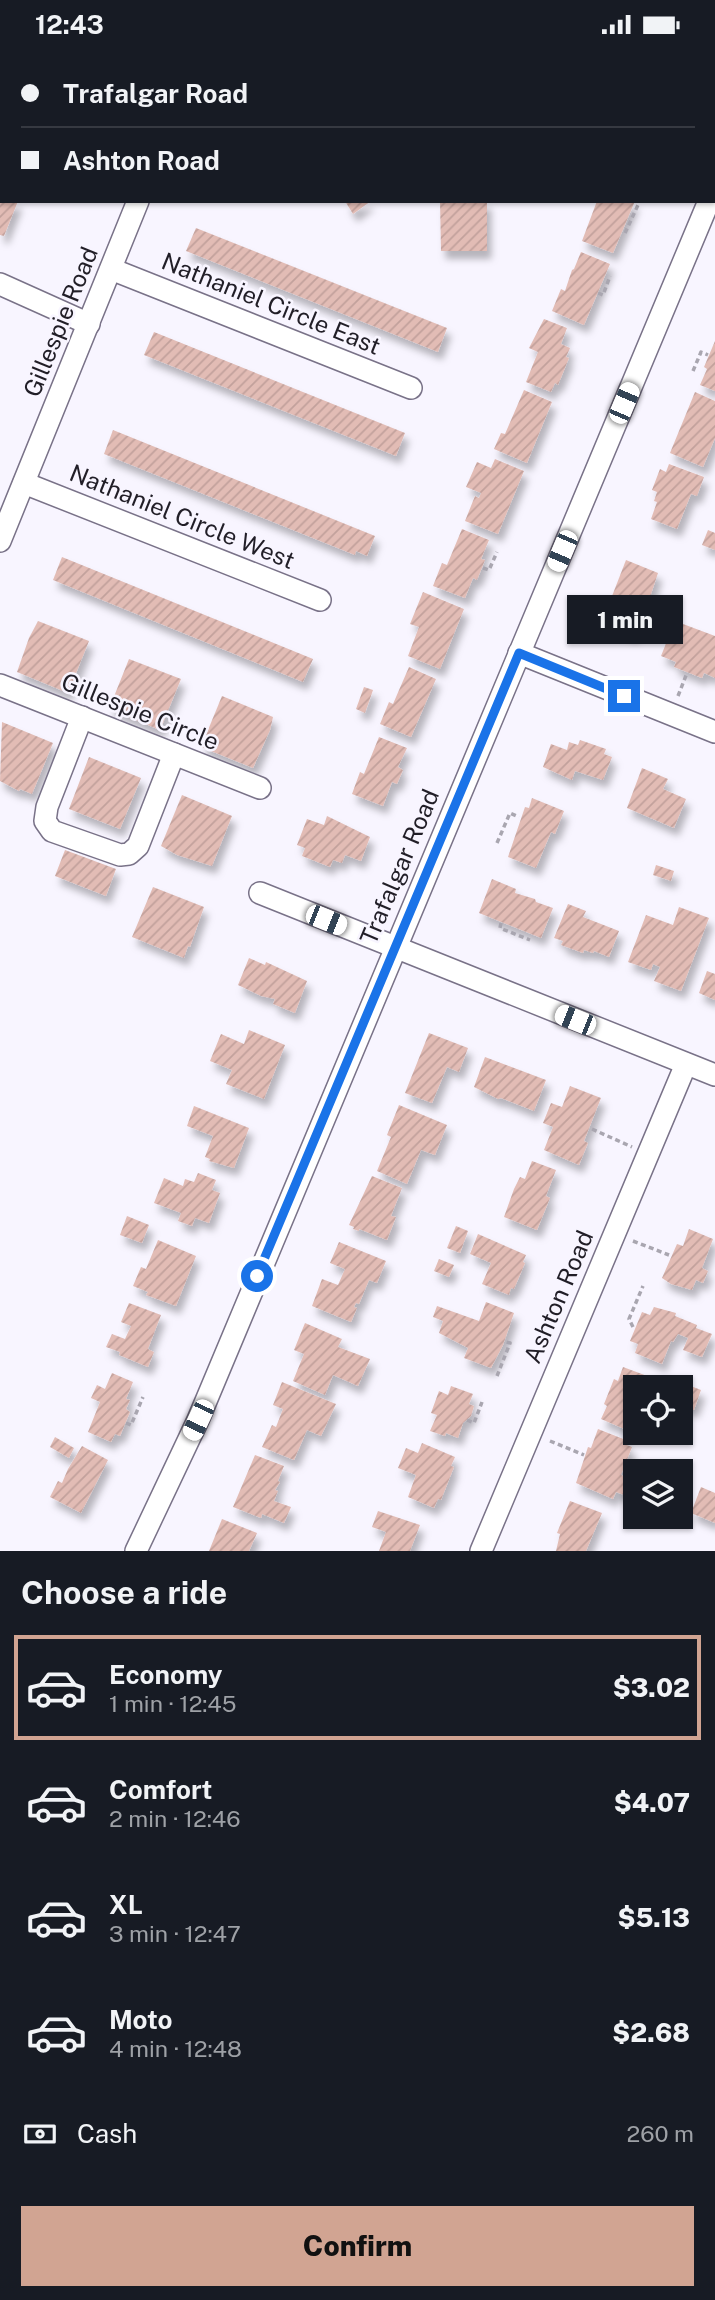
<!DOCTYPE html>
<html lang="en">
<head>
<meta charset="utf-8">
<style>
	:root { --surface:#171b24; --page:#242831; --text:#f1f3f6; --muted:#9ea1a6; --line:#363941; --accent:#d1a492 }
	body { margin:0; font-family:"Public Sans",sans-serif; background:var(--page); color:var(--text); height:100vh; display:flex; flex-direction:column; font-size:26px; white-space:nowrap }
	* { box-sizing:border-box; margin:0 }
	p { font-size:23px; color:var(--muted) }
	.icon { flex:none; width:38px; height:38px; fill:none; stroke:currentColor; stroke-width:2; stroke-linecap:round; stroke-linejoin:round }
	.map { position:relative; height:1502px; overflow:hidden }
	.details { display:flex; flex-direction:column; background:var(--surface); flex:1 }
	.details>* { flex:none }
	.banner { position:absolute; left:0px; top:0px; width:716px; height:154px; box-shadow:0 2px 5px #0004; display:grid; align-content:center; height:154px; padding:0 21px; background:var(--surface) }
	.controls { position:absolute; left:623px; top:1326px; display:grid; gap:14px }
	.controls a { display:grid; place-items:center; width:70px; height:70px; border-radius:0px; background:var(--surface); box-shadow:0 2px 5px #0004; font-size:35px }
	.end { position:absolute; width:32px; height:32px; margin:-16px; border:9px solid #1a73e8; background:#fff; box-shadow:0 0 0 4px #fff }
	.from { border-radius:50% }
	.bubble { position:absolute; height:49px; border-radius:0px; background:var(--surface); box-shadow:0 2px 5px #0004; font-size:23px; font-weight:800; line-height:49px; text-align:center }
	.car { position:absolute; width:21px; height:42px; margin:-21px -10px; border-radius:9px; box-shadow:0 0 5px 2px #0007; background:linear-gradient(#fff 24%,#345 0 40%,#fff 0 76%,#345 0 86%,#fff 0) }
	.banner b { display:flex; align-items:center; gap:24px; height:66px; font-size:26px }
	.banner b+b { border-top:2px solid var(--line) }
	.banner i { width:18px; height:18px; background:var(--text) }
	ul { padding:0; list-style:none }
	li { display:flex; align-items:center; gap:21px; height:105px; margin:0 14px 10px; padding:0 7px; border:4px solid transparent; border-radius:0px }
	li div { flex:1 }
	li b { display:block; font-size:26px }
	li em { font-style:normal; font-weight:800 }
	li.current { border-color:var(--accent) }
	li>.icon { width:63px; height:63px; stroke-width:1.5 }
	h2 { padding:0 21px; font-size:32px; line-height:84px }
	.pay { display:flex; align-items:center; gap:18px; height:77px; padding:0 21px; font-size:26px }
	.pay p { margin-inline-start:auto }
	.action { display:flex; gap:14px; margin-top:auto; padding:14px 21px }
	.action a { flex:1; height:80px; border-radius:0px; background:var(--accent); color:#111; font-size:28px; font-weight:800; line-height:80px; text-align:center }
	.status { display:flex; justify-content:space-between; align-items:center; height:49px; padding:0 35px; background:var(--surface); direction:ltr }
	.status svg { height:19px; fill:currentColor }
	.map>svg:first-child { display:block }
	.building { fill:url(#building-hatch); filter:url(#shadow) }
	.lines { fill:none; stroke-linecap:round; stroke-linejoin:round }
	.minor-casing { stroke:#797288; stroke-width:24 }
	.path { stroke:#a9a6b0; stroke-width:3.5; stroke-dasharray:5 3.5; stroke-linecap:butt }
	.minor { stroke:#fff; stroke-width:21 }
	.route { stroke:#1a73e8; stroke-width:9 }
	.labels { text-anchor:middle; stroke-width:5; stroke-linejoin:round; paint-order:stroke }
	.street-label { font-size:24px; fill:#211e27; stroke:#f8f5ff }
</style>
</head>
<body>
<div class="status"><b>12:43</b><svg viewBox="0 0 49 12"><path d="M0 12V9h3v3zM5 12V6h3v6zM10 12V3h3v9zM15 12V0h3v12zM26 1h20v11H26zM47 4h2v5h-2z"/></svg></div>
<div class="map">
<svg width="715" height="1502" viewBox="0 0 715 1502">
	<defs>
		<pattern id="building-hatch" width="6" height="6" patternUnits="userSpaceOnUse" patternTransform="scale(1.75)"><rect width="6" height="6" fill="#e2bcb5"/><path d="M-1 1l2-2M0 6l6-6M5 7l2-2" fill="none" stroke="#c2a19c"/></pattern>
		<filter id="shadow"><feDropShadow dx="4.5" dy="8" stdDeviation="3.5" flood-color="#0004"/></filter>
	</defs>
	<rect width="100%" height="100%" fill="#f8f5ff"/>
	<g class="building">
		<path d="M0,152H18L4,187L0,186Z"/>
		<path d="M345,152H371L353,165Z"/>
		<path d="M440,152H487V202H441Z"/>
		<path d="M597,152H635L613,204L582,192Z"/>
		<path d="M196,179L447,279L438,303L186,202Z"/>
		<path d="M581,203L610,215L584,276L552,262L561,240L565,242L572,221L574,220Z"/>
		<path d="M544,270L567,279L561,295L570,299L566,308L569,309L558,336L555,334L551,343L526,333L538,303L529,299Z"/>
		<path d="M154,283L405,384L396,407L144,306Z"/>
		<path d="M715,292V342L700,336L707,320L704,318Z"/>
		<path d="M524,341L552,353L527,414L494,400L501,384L505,385Z"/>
		<path d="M695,343L715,352V389L703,418L670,404Z"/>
		<path d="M113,381L375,487L367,507L356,502L355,506L104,405Z"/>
		<path d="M495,410L524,422L498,485L465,472L475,447L479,449L481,444L466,438L477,413L491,419Z"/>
		<path d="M669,415L704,428L697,447L691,445L677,480L651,470L657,453L654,452L657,443L652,441L660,420L666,423Z"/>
		<path d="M462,480L489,491L481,510L485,511L477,531L473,529L465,549L433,537L442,514L447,516Z"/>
		<path d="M708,481L715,484V501L702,496Z"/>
		<path d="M62,508L313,610L303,633L53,531Z"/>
		<path d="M626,511L658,524L646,560L633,586L602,573Z"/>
		<path d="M423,543L464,560L440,620L408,607L419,578L410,575Z"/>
		<path d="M38,572L89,592L68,644L17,623L29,589Z"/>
		<path d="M675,572L715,587V629L704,624L702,629L674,618L676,613L661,607Z"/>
		<path d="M129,610L181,630L160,681L109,660Z"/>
		<path d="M409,618L436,630L411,688L380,675L389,653L393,655Z"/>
		<path d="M364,638L373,641L365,664L356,660Z"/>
		<path d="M222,647L273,668L270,681L253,719L201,698Z"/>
		<path d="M2,673L53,694L32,745L20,740L19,742L0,732Z"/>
		<path d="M379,688L407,699L398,718L403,721L397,735L392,733L383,757L352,745L360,723L364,725Z"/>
		<path d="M580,691L606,700L604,705L612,708L603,731L575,722L572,731L543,718L551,695L567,701L569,693L578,696Z"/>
		<path d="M89,708L141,729L120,780L69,760Z"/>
		<path d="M642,719L668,730L663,740L686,750L674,779L627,759Z"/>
		<path d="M182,746L232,767L212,817L177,806L161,797Z"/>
		<path d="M532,749L564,762L555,785L551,783L536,819L508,808L525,758L529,759Z"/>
		<path d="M327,767L370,788L361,812L345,806L342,814L333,811L330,818L302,807L305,799L297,796L307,770L324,776Z"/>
		<path d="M65,801L116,820L106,847L55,827Z"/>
		<path d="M656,816L674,822L671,832L653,826Z"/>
		<path d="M492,830L516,840L515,844L535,850L536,853L553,859L541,889L479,864Z"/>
		<path d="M153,838L204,858L190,898L188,897L184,909L132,888Z"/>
		<path d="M568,855L586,862L583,868L619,882L609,908L594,902L593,904L584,901L583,904L561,896L563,892L554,889Z"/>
		<path d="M679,858L709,869L681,942L654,932L660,918L653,915L651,921L628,913L646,866L673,876Z"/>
		<path d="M249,909L265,916L266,913L307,932L295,964L273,955L275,950L261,947L238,936Z"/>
		<path d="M707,922L715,925V951L699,944Z"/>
		<path d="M249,981L285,996L264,1050L226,1035L232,1021L210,1012L221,985L244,995Z"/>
		<path d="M429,984L468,999L459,1023L447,1018L432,1054L405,1044Z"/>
		<path d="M485,1008L546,1031L534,1062L501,1049L498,1050L474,1038Z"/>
		<path d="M570,1037L601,1049L584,1092L588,1094L579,1116L544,1101L553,1078L543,1074L551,1054L562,1058Z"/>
		<path d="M399,1056L447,1076L435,1106L421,1101L407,1135L377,1122L391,1088L387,1086Z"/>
		<path d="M194,1057L249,1079L234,1119L209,1112L210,1110L205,1108L213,1087L187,1077Z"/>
		<path d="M532,1112L556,1121L546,1147L550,1149L537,1181L504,1168L514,1140L520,1128L525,1130Z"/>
		<path d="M198,1124L216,1131L212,1141L220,1144L209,1174L195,1169L192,1177L178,1172L181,1164L154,1154L164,1129L183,1137L185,1130L194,1133Z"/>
		<path d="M372,1127L402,1139L391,1167L396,1168L387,1191L359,1180V1182L353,1180L354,1178L349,1176Z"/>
		<path d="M127,1167L149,1176L142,1194L120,1186Z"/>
		<path d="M456,1177L468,1182L460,1204L447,1199Z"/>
		<path d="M689,1180L713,1190L702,1219L708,1222L703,1234L696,1231L692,1241L671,1235L662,1229L677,1195L683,1197Z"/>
		<path d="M478,1185L526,1206L523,1213L525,1214L514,1240L511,1239L509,1246L482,1235L491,1214L470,1205Z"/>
		<path d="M158,1191L196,1207L176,1257L146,1246L148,1243L133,1237L141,1218L146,1220Z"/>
		<path d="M339,1193L386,1212L377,1234L369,1231L359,1255L356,1254L354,1258L357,1259L351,1273L312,1257L322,1230L338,1236L345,1220L330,1214Z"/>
		<path d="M439,1210L454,1216L449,1228L434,1222Z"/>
		<path d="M486,1253L514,1264L503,1296L491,1319L464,1309L468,1299L439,1284L443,1272L433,1268L437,1257L479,1272Z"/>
		<path d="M129,1254L161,1266L148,1300L154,1303L148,1318L119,1306L120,1303L106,1298L112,1285L125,1290L131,1277L121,1273Z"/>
		<path d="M654,1258L676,1264L675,1267L697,1276L696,1279L712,1285L702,1308L683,1301L688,1289L678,1285L673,1293L671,1292L662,1315L635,1304L638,1295L630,1292L642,1263L650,1266Z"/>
		<path d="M305,1274L342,1290L338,1298L370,1310L358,1337L333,1326L325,1346L293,1332L304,1305L294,1301Z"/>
		<path d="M623,1318L658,1331L654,1339H635V1366L629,1382L601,1370L607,1357L604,1355L614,1330L618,1332Z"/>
		<path d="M112,1324L133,1333L126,1350L130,1351L126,1360L130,1363L120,1387L115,1385L111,1393L88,1383L100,1353L91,1349L97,1336L105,1340Z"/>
		<path d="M678,1332L701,1341L694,1361L681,1356V1339H676Z"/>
		<path d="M282,1333L336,1355L321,1387L307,1381L294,1411L262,1398L272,1376L276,1378L283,1360L273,1356Z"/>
		<path d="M451,1337L473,1345L469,1355L474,1357L471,1367L463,1374L458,1389L446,1384L445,1387L430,1382L437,1366L431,1364L439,1342L448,1346Z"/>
		<path d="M598,1380L626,1391L624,1395L632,1398L621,1426L635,1432L632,1449L616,1443L613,1450L576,1434L588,1398L591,1399Z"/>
		<path d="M55,1388L74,1399L69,1409L50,1398Z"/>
		<path d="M422,1394L455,1408L451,1417L454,1418L441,1451L438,1450L434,1459L408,1448L416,1426L398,1419L406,1399L418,1404Z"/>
		<path d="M82,1397L108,1411L81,1464L50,1448L58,1432L62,1434L68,1420Z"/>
		<path d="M255,1406L284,1417L278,1432L280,1433L275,1441L278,1442L274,1452L291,1458L284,1474L262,1465L261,1469L233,1458Z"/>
		<path d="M701,1438L715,1444V1474L691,1464Z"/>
		<path d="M570,1452L602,1464L586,1502H556L560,1485L557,1484Z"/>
		<path d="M378,1462L420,1476L410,1502H379L386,1483L372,1478Z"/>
		<path d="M222,1470L257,1484L249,1502H209Z"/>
	</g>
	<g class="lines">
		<defs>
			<g id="minor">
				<path d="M199,2V0"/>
				<path d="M476,2L477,0"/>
				<path d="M111,220L411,339"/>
				<path d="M0,235L89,275"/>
				<path d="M24,434L320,551"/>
				<path d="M0,492L138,152"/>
				<path d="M519,604L715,683"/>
				<path d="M0,636L260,739"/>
				<path d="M82,668L47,758L45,772L52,782L120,806L129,805L138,797L174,705"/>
				<path d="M260,844L715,1026"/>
				<path d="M136,1502L198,1371L709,152"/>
				<path d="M481,1502L686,1015"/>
			</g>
		</defs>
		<use href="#minor" class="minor-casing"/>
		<g class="path">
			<path d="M416,2L417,0"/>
			<path d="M625,184L638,156"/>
			<path d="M598,244L603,246L610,227"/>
			<path d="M693,322L701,303L708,306"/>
			<path d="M483,519L489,521L497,503"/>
			<path d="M678,647L687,624"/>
			<path d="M497,794L510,764L519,768"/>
			<path d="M501,874L500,879L530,891"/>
			<path d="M592,1080L632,1098"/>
			<path d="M633,1192L669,1206"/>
			<path d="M633,1278L629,1270L643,1237"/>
			<path d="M497,1327L510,1294L506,1293"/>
			<path d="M467,1371L474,1374L482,1353"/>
			<path d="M126,1374L131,1376L143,1348"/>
			<path d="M550,1392L584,1406"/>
		</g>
		<use href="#minor" class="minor"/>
	</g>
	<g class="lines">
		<path class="route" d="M257,1227L519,604L624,647"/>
	</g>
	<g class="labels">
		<g class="street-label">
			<text transform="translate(271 255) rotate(22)" y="8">Nathaniel Circle East</text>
			<text transform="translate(61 273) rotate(-68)" y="8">Gillespie Road</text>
			<text transform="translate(182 468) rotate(22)" y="8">Nathaniel Circle West</text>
			<text transform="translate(140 663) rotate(22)" y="8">Gillespie Circle</text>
			<text transform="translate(400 818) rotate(-67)" y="8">Trafalgar Road</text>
			<text transform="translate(559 1248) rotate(-67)" y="8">Ashton Road</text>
		</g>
	</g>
</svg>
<div class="controls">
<a><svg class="icon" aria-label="locate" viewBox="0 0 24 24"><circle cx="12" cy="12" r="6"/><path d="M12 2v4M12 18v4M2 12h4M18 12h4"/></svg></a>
<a><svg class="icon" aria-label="layers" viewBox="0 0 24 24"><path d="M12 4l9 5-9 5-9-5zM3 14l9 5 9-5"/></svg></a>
</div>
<i class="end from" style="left:257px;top:1227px"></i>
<i class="end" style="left:624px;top:647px"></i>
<div class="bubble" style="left:567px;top:546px;width:116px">1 min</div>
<i class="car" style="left:624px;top:354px;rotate:23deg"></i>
<i class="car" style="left:562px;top:502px;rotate:203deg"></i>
<i class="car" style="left:326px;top:871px;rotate:112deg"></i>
<i class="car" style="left:575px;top:971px;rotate:292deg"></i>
<i class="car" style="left:198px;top:1371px;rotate:205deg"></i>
<div class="banner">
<b><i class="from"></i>Trafalgar Road</b>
<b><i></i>Ashton Road</b>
</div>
</div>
<section class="details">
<h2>Choose a ride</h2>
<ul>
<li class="current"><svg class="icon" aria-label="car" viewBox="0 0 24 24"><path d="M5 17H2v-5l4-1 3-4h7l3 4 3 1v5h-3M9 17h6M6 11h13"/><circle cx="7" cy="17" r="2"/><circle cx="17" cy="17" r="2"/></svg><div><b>Economy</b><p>1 min · 12:45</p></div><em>$3.02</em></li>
<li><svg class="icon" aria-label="car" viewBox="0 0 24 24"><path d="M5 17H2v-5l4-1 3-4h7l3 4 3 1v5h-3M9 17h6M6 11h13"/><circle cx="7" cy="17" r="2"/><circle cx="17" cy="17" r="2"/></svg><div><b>Comfort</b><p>2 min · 12:46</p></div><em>$4.07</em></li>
<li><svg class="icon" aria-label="car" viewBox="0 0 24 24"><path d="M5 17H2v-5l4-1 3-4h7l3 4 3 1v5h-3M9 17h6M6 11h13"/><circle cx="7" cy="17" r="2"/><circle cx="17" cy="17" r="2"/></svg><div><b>XL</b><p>3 min · 12:47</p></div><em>$5.13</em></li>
<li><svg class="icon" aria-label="car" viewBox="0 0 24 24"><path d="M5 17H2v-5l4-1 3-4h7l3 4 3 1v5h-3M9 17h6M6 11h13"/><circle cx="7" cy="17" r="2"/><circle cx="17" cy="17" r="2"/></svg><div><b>Moto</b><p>4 min · 12:48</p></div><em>$2.68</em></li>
</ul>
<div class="pay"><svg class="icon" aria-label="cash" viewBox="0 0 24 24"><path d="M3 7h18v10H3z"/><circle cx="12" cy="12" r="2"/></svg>Cash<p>260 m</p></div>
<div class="action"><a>Confirm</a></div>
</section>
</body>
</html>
